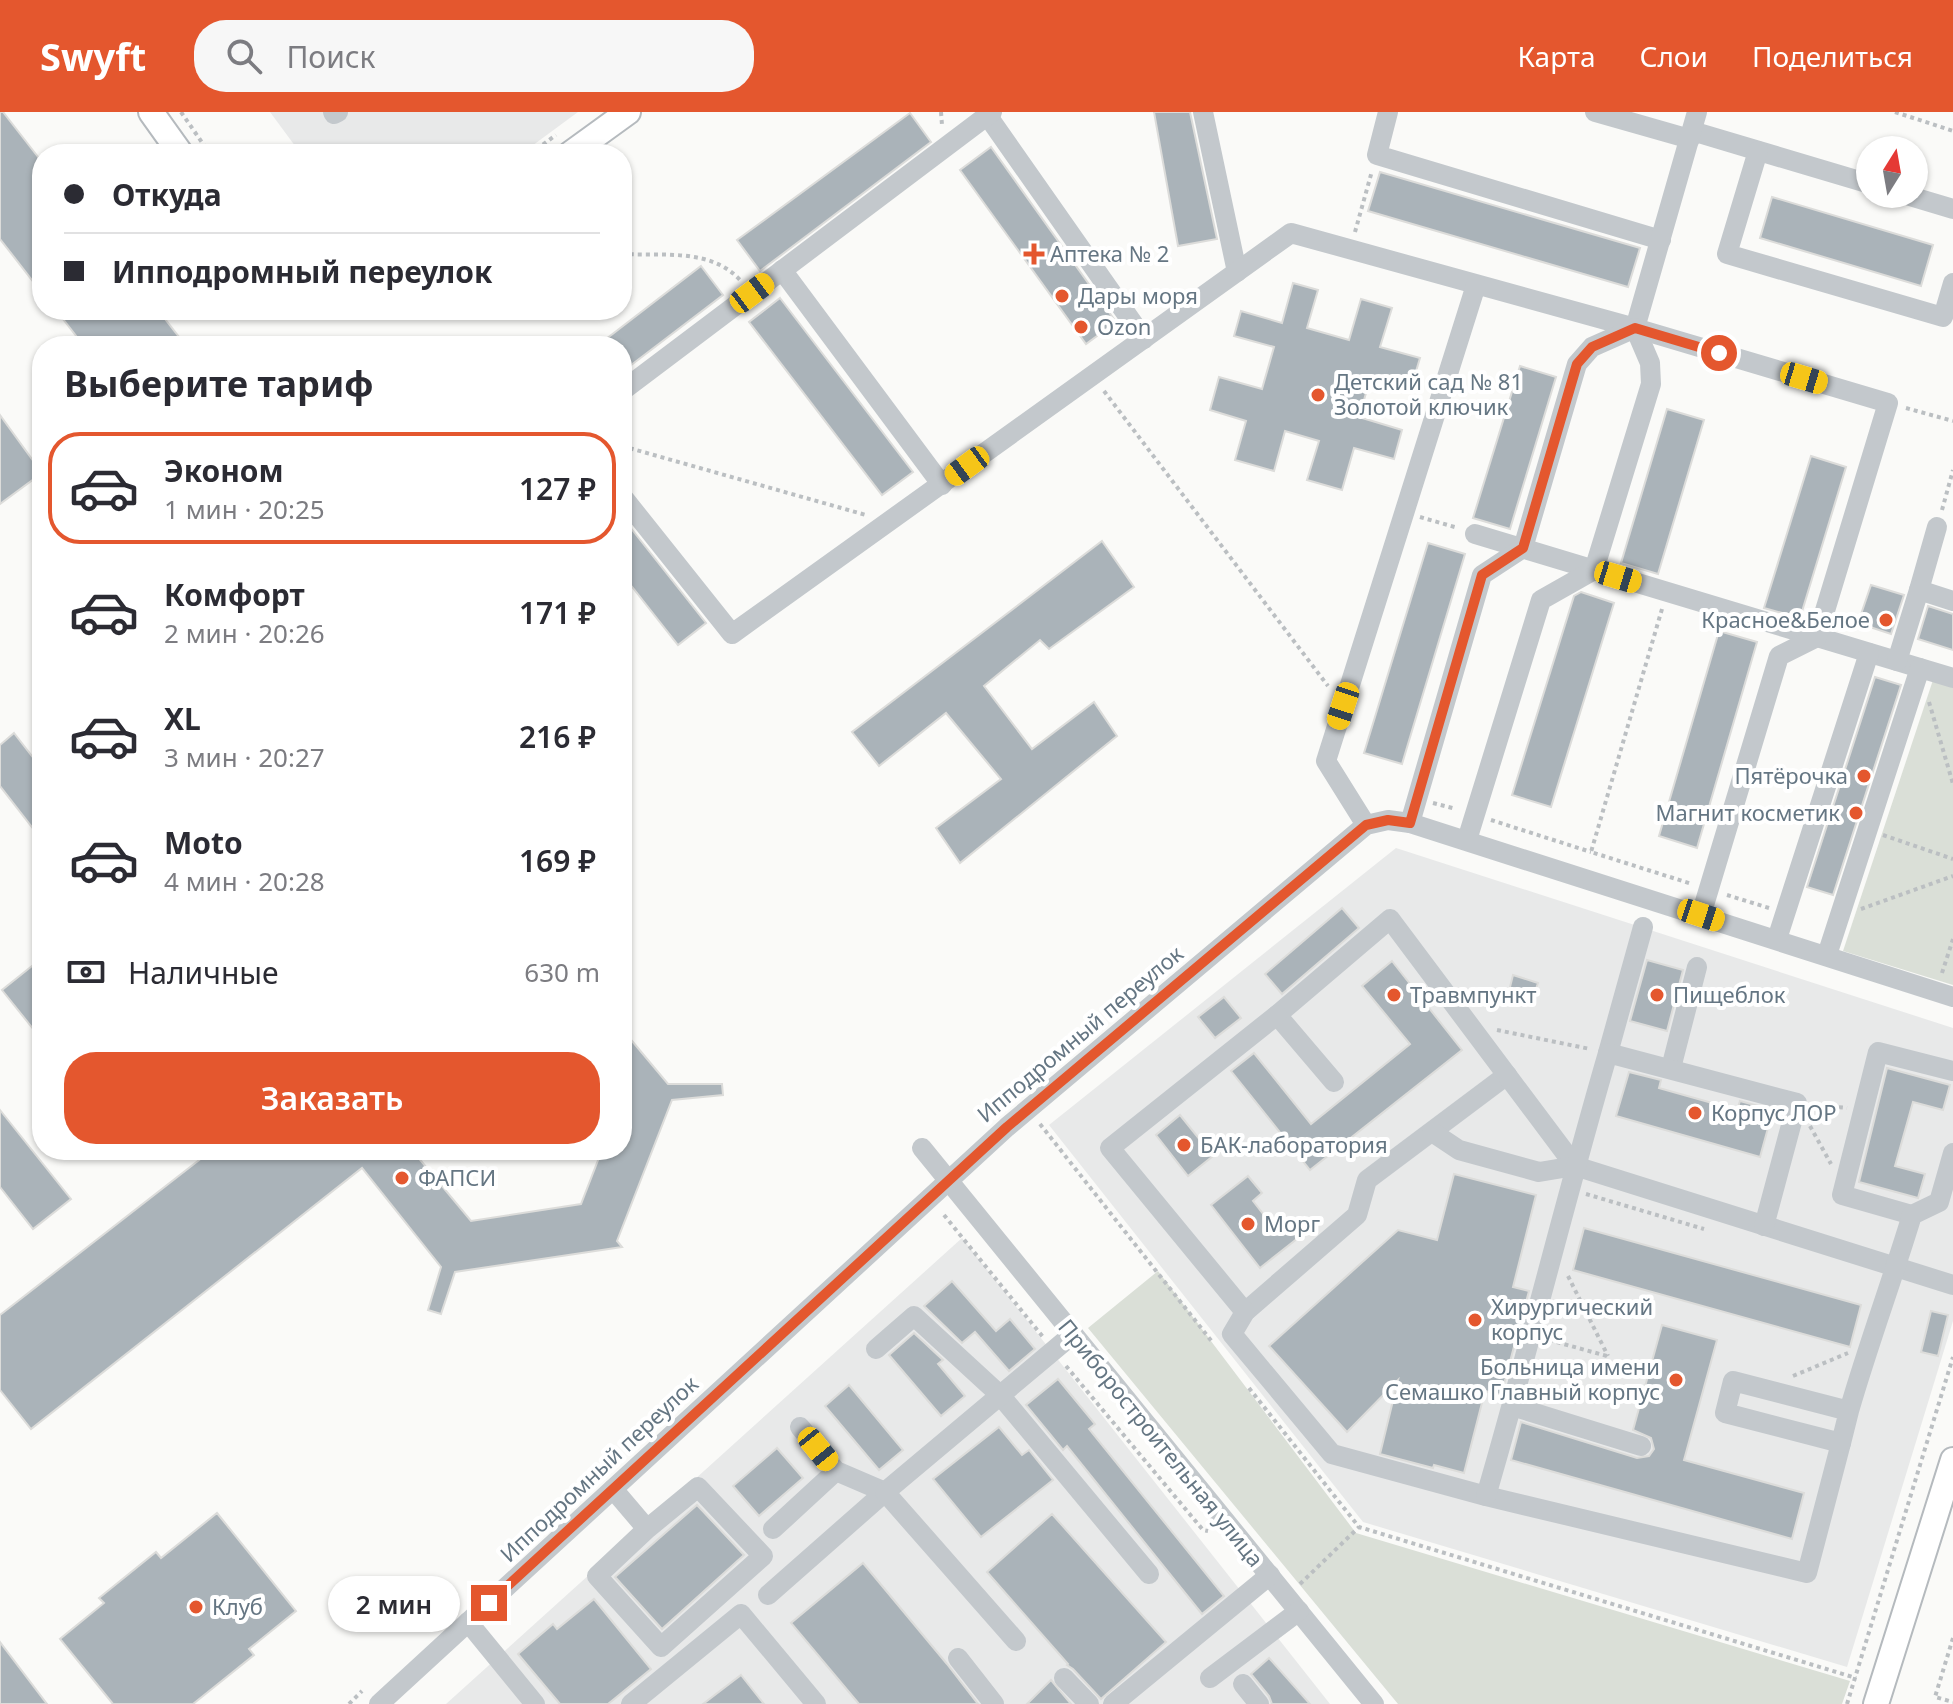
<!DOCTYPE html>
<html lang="ru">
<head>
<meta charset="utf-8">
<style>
	:root { --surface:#fff; --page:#f7f7f7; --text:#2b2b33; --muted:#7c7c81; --line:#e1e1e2; --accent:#e4572e }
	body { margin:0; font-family:"Noto Sans",sans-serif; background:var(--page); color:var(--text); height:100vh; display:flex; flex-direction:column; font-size:30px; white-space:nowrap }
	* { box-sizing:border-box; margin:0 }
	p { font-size:26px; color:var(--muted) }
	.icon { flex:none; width:44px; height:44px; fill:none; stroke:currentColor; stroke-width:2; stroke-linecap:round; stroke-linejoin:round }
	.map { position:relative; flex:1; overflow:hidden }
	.drawer { position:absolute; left:32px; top:224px; width:600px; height:824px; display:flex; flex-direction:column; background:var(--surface); border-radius:32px; box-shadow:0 2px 6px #0004 }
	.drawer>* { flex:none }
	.hud { position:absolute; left:32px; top:32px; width:600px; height:176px; border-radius:32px; box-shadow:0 2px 6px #0004; display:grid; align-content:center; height:176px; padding:0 32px; background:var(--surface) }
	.needle { width:52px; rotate:11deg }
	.tools { position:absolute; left:1856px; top:24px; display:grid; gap:16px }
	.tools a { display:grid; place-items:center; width:72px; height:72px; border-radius:50%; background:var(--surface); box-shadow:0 2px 6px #0004; font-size:40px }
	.end { position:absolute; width:36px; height:36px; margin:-18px; border:10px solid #e4572e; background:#fff; box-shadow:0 0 0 4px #fff }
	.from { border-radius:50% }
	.bubble { position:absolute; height:56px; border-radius:28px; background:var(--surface); box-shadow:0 2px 6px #0004; font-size:26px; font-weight:600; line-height:56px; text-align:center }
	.car { position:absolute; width:24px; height:48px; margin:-24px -12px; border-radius:10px; box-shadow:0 0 6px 2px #0007; background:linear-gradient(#f5c518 24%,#345 0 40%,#f5c518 0 76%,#345 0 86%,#f5c518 0) }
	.hud b { display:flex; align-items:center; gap:28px; height:76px; font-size:30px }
	.hud b+b { border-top:2px solid var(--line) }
	.hud i { width:20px; height:20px; background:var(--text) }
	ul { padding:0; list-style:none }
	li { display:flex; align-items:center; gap:24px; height:112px; margin:0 16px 12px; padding:0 16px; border:4px solid transparent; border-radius:32px }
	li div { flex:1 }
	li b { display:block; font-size:30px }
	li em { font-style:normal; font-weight:600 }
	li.active { border-color:var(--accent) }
	li>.icon { width:72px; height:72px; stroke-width:1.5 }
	h2 { padding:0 32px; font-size:36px; line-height:96px }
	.pay { display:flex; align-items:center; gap:20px; height:88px; padding:0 32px; font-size:30px }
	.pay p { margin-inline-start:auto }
	.cta { display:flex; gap:16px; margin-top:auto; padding:16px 32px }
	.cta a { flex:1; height:92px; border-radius:32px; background:var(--accent); color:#fff; font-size:32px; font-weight:600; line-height:92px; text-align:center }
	header { display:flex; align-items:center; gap:48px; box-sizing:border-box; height:112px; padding:0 40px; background:var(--accent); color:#fff }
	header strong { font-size:38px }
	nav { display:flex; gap:44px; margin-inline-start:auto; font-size:28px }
	.search { width:560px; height:72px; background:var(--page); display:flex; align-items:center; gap:20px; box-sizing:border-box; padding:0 28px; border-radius:32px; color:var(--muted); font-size:30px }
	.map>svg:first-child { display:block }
	.built { fill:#e8e9e9 }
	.green { fill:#dadfd7 }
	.building { fill:#aab3b9; stroke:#dcdcda; stroke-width:2 }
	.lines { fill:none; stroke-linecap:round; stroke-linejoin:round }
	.major-casing { stroke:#b5babe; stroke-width:28 }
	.path { stroke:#bbbfc2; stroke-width:4; stroke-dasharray:4 4; stroke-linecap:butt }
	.minor { stroke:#c3c8cc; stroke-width:20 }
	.major { stroke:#fff; stroke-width:24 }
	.route { stroke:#e4572e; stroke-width:10 }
	.poi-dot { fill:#e4572e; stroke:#fff; stroke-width:3 }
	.labels { text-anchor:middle; stroke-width:8; stroke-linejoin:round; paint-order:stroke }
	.poi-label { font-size:22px; fill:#657683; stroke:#fff; text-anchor:start }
	.street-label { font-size:22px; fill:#657683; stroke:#fff }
</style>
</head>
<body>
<header>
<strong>Swyft</strong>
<div class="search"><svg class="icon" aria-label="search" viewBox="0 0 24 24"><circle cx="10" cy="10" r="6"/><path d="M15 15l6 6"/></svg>Поиск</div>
<nav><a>Карта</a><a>Слои</a><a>Поделиться</a></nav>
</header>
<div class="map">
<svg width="1953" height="1592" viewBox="0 0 1953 1592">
	<rect width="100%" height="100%" fill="#fafaf8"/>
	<g class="built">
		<path d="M270,0H578L521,42H301Z"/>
		<path d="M1396,736L1953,916V1209L1847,1555L1363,1410L1049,1013Z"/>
		<path d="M962,1126L1330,1592H446Z"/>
	</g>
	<g class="green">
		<path d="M1933,568L1953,574V873L1843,839Z"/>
		<path d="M1158,1159L1356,1421L1850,1569L1842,1592H1398L1088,1216Z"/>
	</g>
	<g class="building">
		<path d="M0,0H3L42,50V181L0,127Z"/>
		<path d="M1154,0H1190L1217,127L1178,134Z"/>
		<path d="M910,1L931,30L760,159L737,128Z"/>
		<path d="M991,35L1116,210L1086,232L960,58Z"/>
		<path d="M1380,60L1640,136L1628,175L1368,99Z"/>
		<path d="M1772,85L1933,133L1921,174L1760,126Z"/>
		<path d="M701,154L723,183L622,260V234H597Z"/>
		<path d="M1293,171L1318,178L1307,216L1349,228L1361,187L1392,196L1380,235L1420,246L1411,276L1371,264L1359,305L1402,318L1394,347L1354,336L1342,378L1307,368L1319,329L1285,319L1274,359L1235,348L1246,309L1210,298L1219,265L1262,277L1274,235L1234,224L1241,199L1282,211Z"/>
		<path d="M780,186L913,360L882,383L749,210Z"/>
		<path d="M56,198H158L186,234H84Z"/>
		<path d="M1520,254L1556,265L1510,417L1473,406Z"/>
		<path d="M1667,297L1704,308L1658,462L1621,451Z"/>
		<path d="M0,303L42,361L0,392Z"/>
		<path d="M1811,344L1846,355L1800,506L1764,496Z"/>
		<path d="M622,405L706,511L678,533L622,462Z"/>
		<path d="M1102,429L1134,475L1049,537L1040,528L984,574L1032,637L1094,590L1117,624L960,751L936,716L1001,667L946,601L879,654L852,620Z"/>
		<path d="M1428,431L1465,442L1402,652L1364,641Z"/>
		<path d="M1871,473L1904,483L1891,522L1858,511Z"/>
		<path d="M1581,480L1614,491L1551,695L1512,683L1574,484Z"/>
		<path d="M1928,494L1953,502V538L1918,527Z"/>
		<path d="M1719,519L1757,530L1697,736L1659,724Z"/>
		<path d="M1875,565L1901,573L1833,783L1807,775Z"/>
		<path d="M14,621L42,657V728L0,674V633Z"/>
		<path d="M1342,796L1359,816L1282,882L1265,862Z"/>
		<path d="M42,846V928L2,878Z"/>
		<path d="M1647,848L1683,858L1667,919L1630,909Z"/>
		<path d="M1392,849L1462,938L1310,1058L1231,959L1254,941L1311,1012L1410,932L1362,874Z"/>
		<path d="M1513,863L1538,871L1533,886L1509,879Z"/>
		<path d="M1224,885L1241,906L1215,926L1198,905Z"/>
		<path d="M622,917L668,972H722L723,983L672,988L617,1129L622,1135L455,1160L441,1202L428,1198L441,1155L362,1056L31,1317L0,1278V1203L212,1038H412L471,1109L581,1092L602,1038H622Z"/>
		<path d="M1887,956L1950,973L1943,998L1913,990L1895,1054L1925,1062L1918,1086L1859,1070Z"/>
		<path d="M1629,960L1661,968L1659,976L1737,998L1740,989L1773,998L1760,1045L1616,1004Z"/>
		<path d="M0,998L71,1087L33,1117L0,1075Z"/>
		<path d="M1180,1003L1213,1044L1188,1064L1156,1023Z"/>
		<path d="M1454,1062L1536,1083L1513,1175L1529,1179L1501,1283L1485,1279L1464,1361L1434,1353L1433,1356L1380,1342L1398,1268L1347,1320L1269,1234L1398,1118L1437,1128Z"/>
		<path d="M1248,1064L1262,1081L1253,1089L1274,1116L1284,1108L1298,1126L1260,1156L1211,1093Z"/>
		<path d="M1584,1116L1861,1193L1850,1235L1573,1158Z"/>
		<path d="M952,1169L996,1219L1010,1207L1035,1237L1009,1259L975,1220L962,1231L924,1194Z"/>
		<path d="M1931,1199L1948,1203L1938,1244L1921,1240Z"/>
		<path d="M1662,1213L1717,1228L1684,1348L1804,1381L1792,1427L1511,1348L1521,1310L1637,1346L1649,1344L1654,1337L1651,1326L1633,1318Z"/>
		<path d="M914,1221L943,1248L938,1252L965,1284L941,1304L889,1243Z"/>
		<path d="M1058,1267L1095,1312L1089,1317L1224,1484L1202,1502L1067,1334L1063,1338L1026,1293Z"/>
		<path d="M849,1273L903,1338L879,1358L825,1294Z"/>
		<path d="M999,1315L1022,1343L1029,1338L1053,1368L981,1425L933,1367Z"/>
		<path d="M777,1336L803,1366L759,1404L733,1374Z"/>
		<path d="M697,1393L744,1443L662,1517L615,1465Z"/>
		<path d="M217,1401L296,1499L249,1537L254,1543L193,1592H113L60,1527L104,1491L99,1486L156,1440L161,1446Z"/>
		<path d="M1052,1402L1166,1530L1101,1587L1073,1557L1067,1553L1068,1552L987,1460Z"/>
		<path d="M863,1451L947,1552L978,1592H859L791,1511Z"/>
		<path d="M594,1487L651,1557L608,1592H560L518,1542L553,1512L557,1517Z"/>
		<path d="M0,1530L47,1592H0Z"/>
		<path d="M1269,1546L1310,1592H1272L1269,1584L1251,1562Z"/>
		<path d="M741,1563L764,1592H703Z"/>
		<path d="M1051,1568L1071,1592H1027Z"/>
	</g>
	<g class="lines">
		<defs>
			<g id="major">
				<path d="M151,0L181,42"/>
				<path d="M570,42L628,0"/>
				<path d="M1876,1592L1953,1348"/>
			</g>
		</defs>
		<use href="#major" class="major-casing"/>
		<g class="path">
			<path d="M181,0L210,42"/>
			<path d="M941,0L942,13"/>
			<path d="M1895,0L1953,19"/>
			<path d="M530,42L556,23"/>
			<path d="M1355,120L1372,59"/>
			<path d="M622,142C662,144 711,136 740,168"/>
			<path d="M1104,279L1328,574"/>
			<path d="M1906,296L1953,309"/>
			<path d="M622,334L866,403"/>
			<path d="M1942,398L1953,358"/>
			<path d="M1420,405L1458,416"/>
			<path d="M1662,497L1591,740L1692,772"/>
			<path d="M1929,590L1953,672"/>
			<path d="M1433,691L1456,697"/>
			<path d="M1491,708L1591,740"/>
			<path d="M1883,723L1953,747"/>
			<path d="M1727,783L1769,796"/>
			<path d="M1861,797L1953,764"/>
			<path d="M1942,861L1953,827"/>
			<path d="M1497,918L1590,937"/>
			<path d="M1815,993L1847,996"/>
			<path d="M1040,1012L1213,1231"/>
			<path d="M1810,1014L1831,1052"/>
			<path d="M1586,1082L1704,1117"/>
			<path d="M944,1103L1043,1225"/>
			<path d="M1568,1164L1608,1244"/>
			<path d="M1549,1228L1607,1244"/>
			<path d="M1066,1254L1203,1418L1208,1419"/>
			<path d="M1793,1264L1848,1241"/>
			<path d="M1249,1276L1359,1415L1856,1566"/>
			<path d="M1300,1472L1359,1415"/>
			<path d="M1953,1526L1935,1585L1953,1590"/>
			<path d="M349,1592L362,1579"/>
			<path d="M1847,1592L1953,1245"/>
		</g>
		<g class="minor">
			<path d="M333,0L334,2L338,0"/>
			<path d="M1203,0L1237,160"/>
			<path d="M1388,0L1377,43L1661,128"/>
			<path d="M1595,0L1690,27"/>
			<path d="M987,3L1144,227"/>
			<path d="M1692,19L1870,72"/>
			<path d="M1758,39L1727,142L1943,205L1953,171"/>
			<path d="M1903,82L1953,97"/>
			<path d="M782,158L942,373"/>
			<path d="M622,279L992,0"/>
			<path d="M622,384L732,522L1291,121L1635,216L1697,0"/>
			<path d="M1475,422L1920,556"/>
			<path d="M1919,478L1937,415"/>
			<path d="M1897,549L1919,478L1953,489"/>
			<path d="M1410,711L1482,463L1523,436L1577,252L1592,235L1635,216L1888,291L1817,525L1779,544L1701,803"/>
			<path d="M1366,713L1326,649L1476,173"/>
			<path d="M1467,728L1541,488L1594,458L1651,272L1650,251L1635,216"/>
			<path d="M1777,827L1869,541"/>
			<path d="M1827,843L1920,556L1953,566"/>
			<path d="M1608,941L1643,815"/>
			<path d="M1671,956L1697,855"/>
			<path d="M1507,963L1367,1068L1357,1103L1245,1200L1232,1222L1332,1342L1486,1384L1807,1461L1841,1331"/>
			<path d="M1334,970L1277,903L1390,807L1575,1054L1953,1173"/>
			<path d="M1432,1020L1459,1038L1539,1060L1575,1054"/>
			<path d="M922,1036L1374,1592"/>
			<path d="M1912,1103L1842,1083L1878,940L1953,959"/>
			<path d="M1245,1200L1110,1036L1277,903"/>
			<path d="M876,1237L914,1204L1000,1283L1149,1462"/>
			<path d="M1512,1294L1641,1334"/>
			<path d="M1849,1299L1841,1331L1725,1301L1733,1269L1849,1299C1868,1233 1892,1169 1912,1103L1939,1090L1953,1041"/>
			<path d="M613,1377L647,1417L597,1464L661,1535L763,1444L698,1375L647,1417"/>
			<path d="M1486,1384C1529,1237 1565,1088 1608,941L1797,991L1764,1114"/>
			<path d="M773,1417L836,1359"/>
			<path d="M768,1483L885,1380L836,1359L800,1315"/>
			<path d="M468,1510L535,1592"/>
			<path d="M1016,1529L885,1380L1072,1223"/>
			<path d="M958,1546L994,1592"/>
			<path d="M1064,1566L1089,1592"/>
			<path d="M1210,1566L1299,1499"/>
			<path d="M1243,1572L1259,1592"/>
			<path d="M379,1592L1007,1015L1366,713L1388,708L1410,711L1953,885"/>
			<path d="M631,1592L741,1502L816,1592"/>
			<path d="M1113,1592L1270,1463"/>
		</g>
		<use href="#major" class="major"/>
	</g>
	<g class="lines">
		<path class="route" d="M489,1491L1007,1015L1366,713L1388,708L1410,711L1482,463L1523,436L1577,252L1592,235L1635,216L1719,241"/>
	</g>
	<g class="poi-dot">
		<path d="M1030 130h8v8h8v8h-8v8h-8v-8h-8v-8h8z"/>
		<circle cx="1062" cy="184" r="8"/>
		<circle cx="1081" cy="215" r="8"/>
		<circle cx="1318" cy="283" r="8"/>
		<circle cx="1886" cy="508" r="8"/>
		<circle cx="1864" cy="664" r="8"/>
		<circle cx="1856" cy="701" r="8"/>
		<circle cx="1394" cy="883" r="8"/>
		<circle cx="1657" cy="883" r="8"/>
		<circle cx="1695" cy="1001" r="8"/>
		<circle cx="1184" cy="1033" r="8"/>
		<circle cx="402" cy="1066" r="8"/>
		<circle cx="1248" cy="1112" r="8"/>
		<circle cx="1475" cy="1208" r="8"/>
		<circle cx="1676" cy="1268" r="8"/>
		<circle cx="196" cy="1495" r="8"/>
	</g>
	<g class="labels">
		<g class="poi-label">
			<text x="1050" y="150">Аптека № 2</text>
			<text x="1078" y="192">Дары моря</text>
			<text x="1097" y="223">Ozon</text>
			<text x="1334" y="278">Детский сад № 81<tspan x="1334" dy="25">Золотой ключик</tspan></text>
			<text x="1870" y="516" text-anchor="end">Красное&amp;Белое</text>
			<text x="1848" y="672" text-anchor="end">Пятёрочка</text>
			<text x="1840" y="709" text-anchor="end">Магнит косметик</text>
			<text x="1410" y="891">Травмпункт</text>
			<text x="1673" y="891">Пищеблок</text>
			<text x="1711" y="1009">Корпус ЛОР</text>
			<text x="1200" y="1041">БАК-лаборатория</text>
			<text x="418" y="1074">ФАПСИ</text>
			<text x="1264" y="1120">Морг</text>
			<text x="1491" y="1203">Хирургический<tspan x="1491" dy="25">корпус</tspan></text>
			<text x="1660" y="1263" text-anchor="end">Больница имени<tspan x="1660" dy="25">Семашко Главный корпус</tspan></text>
			<text x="212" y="1503">Клуб</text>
		</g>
		<g class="street-label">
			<text transform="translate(1080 922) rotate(-40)" y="8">Ипподромный переулок</text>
			<text transform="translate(1161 1331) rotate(51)" y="8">Приборостроительная улица</text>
			<text transform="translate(599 1357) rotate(-43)" y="8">Ипподромный переулок</text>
		</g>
	</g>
</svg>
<div class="tools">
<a><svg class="needle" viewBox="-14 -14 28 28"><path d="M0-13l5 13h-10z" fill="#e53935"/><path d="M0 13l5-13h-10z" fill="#7c7c81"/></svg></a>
</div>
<i class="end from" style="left:1719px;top:241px"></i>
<i class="end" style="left:489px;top:1491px"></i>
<div class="bubble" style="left:328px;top:1464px;width:132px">2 мин</div>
<i class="car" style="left:752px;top:181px;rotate:53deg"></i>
<i class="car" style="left:1804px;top:266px;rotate:107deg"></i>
<i class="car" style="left:967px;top:354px;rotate:234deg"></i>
<i class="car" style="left:1618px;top:465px;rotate:107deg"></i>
<i class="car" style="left:1343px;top:594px;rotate:198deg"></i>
<i class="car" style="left:1701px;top:803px;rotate:108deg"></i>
<i class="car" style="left:818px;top:1337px;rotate:141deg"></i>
<div class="hud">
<b><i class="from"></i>Откуда</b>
<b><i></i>Ипподромный переулок</b>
</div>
<section class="drawer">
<h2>Выберите тариф</h2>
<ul>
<li class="active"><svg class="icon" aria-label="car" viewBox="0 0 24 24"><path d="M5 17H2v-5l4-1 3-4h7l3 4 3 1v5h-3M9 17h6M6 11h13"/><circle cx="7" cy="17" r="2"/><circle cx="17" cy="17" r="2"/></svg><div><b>Эконом</b><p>1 мин · 20:25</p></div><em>127 ₽</em></li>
<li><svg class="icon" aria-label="car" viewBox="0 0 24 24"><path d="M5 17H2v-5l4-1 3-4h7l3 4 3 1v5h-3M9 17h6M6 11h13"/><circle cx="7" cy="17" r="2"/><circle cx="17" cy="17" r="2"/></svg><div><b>Комфорт</b><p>2 мин · 20:26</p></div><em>171 ₽</em></li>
<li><svg class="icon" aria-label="car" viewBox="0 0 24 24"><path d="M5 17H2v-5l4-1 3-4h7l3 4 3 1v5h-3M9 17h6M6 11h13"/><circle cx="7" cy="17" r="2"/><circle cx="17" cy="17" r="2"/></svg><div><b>XL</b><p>3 мин · 20:27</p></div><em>216 ₽</em></li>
<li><svg class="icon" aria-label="car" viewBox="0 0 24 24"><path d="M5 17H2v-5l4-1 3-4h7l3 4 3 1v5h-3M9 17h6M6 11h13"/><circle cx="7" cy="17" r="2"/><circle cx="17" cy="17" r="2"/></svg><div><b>Moto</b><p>4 мин · 20:28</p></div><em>169 ₽</em></li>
</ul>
<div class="pay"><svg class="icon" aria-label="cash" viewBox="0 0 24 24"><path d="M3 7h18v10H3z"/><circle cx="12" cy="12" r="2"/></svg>Наличные<p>630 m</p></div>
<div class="cta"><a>Заказать</a></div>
</section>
</div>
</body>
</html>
